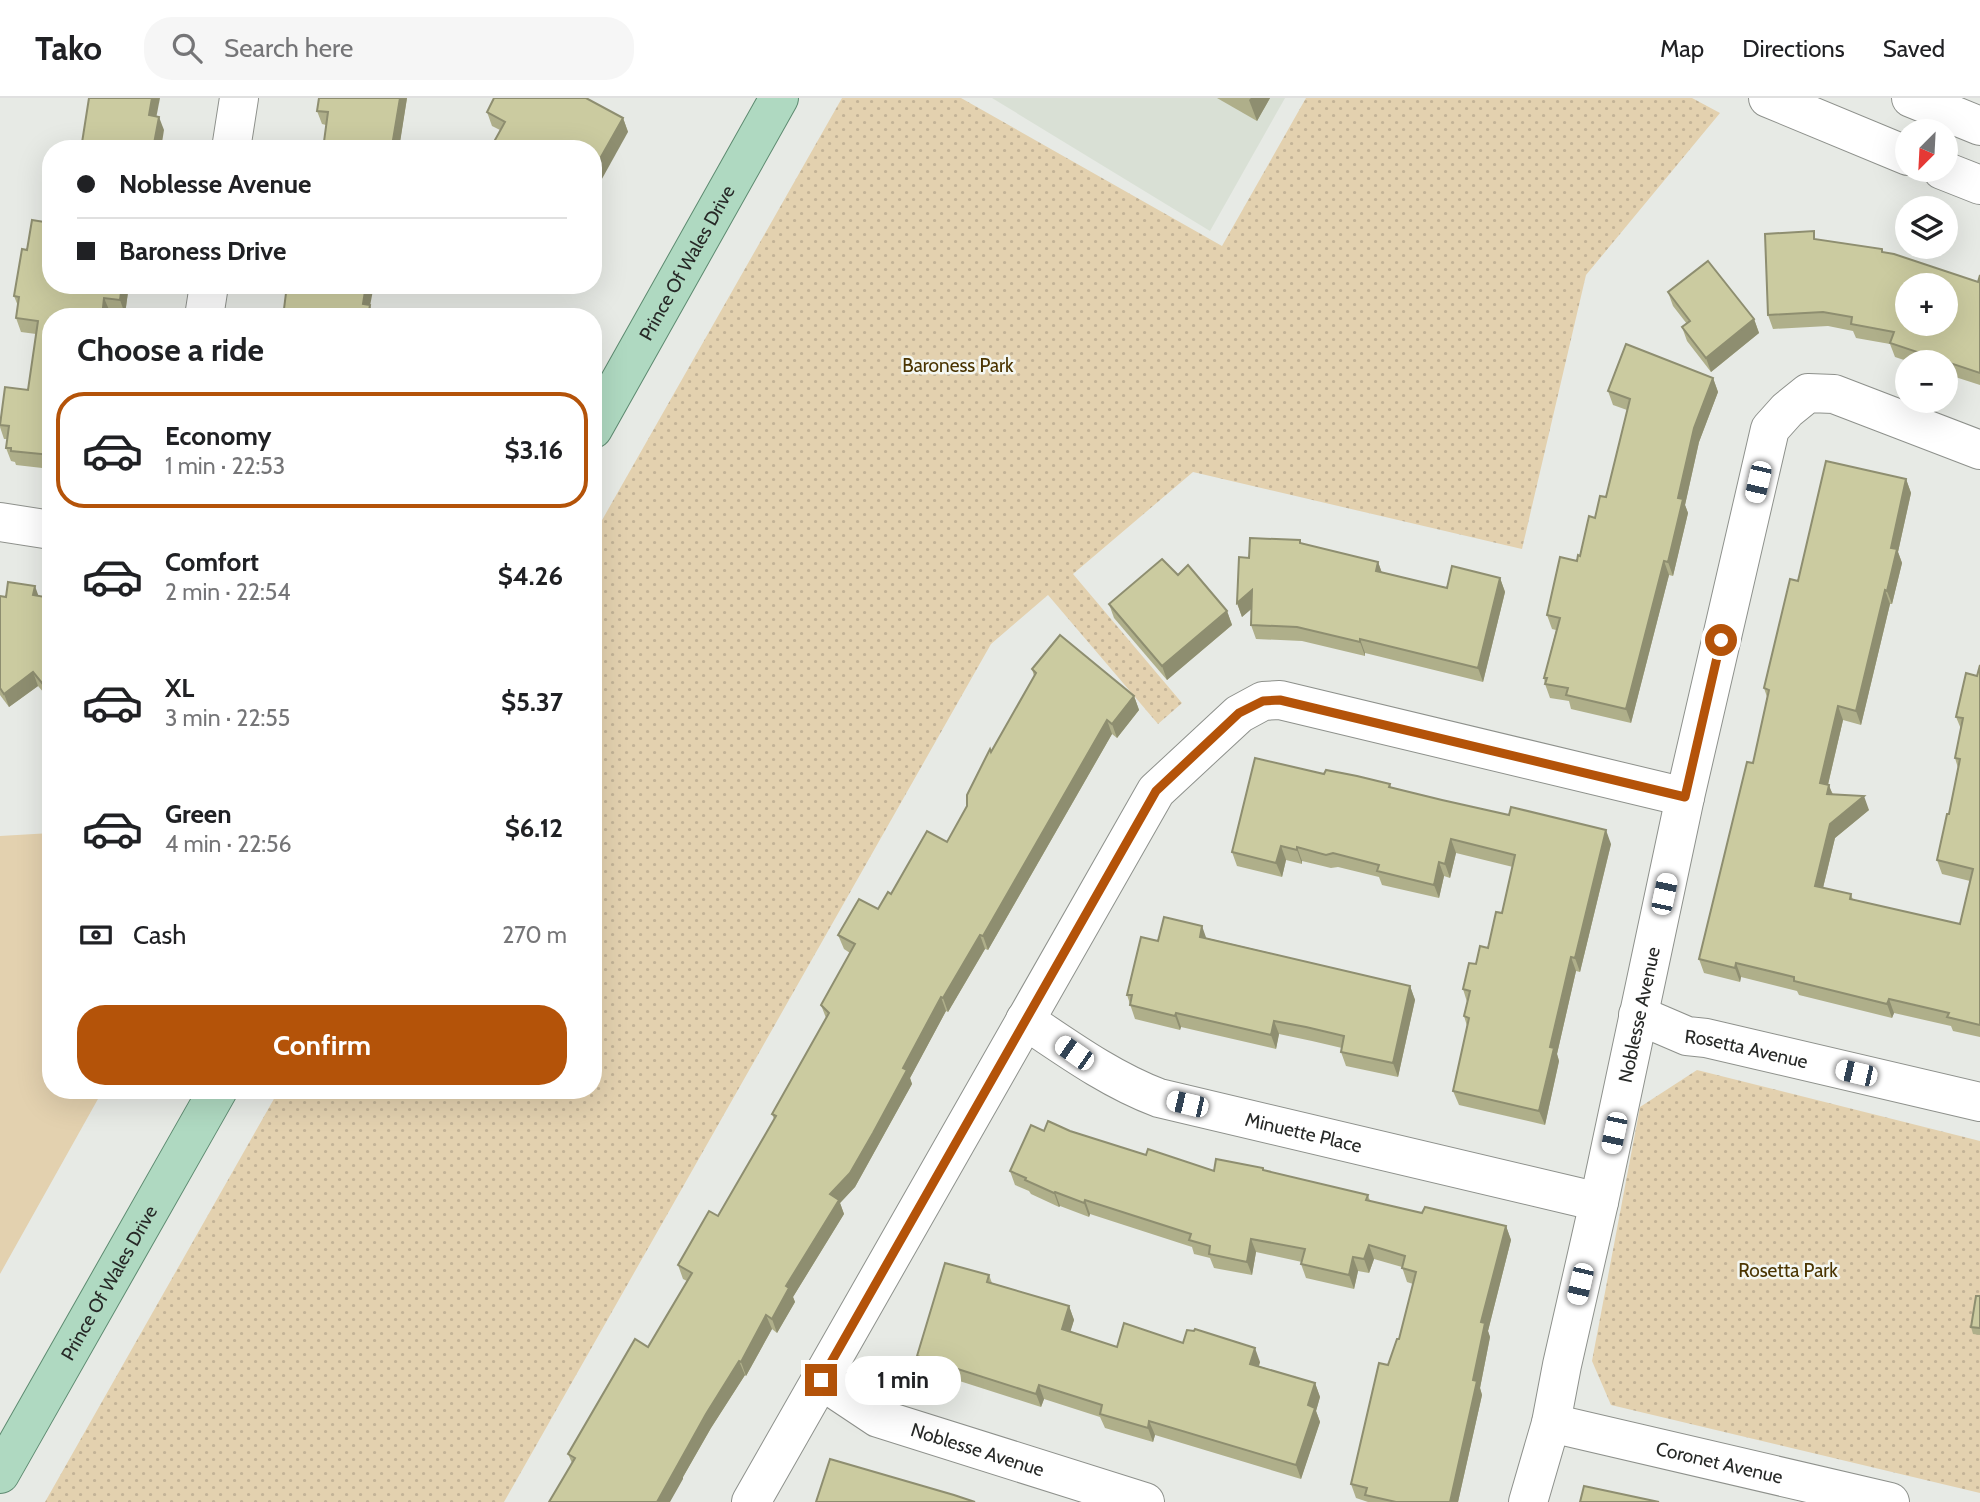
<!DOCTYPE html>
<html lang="en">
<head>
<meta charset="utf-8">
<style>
	:root { --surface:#fff; --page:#f6f6f6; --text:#202124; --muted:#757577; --line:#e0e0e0; --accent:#b45309 }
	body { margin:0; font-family:Cabin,sans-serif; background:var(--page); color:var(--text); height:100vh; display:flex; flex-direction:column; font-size:26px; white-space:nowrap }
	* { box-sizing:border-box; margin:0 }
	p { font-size:23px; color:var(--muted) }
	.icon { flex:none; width:38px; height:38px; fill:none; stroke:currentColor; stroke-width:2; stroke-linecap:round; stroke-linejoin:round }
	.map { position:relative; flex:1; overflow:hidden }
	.details { position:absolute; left:42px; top:210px; width:560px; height:791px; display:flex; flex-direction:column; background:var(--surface); border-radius:28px; box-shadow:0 7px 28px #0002 }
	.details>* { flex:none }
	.guide { position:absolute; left:42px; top:42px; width:560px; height:154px; border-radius:28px; box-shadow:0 7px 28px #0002; display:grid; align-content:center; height:154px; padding:0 35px; background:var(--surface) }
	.needle { width:46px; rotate:204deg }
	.tools { position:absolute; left:1895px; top:21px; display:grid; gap:14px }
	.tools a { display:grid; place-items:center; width:63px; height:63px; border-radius:50%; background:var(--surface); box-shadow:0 7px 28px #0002; font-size:35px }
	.end { position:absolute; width:32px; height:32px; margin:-16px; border:9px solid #b45309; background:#fff; box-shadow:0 0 0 4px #fff }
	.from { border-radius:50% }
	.bubble { position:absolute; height:49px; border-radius:24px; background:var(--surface); box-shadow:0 7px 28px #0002; font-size:23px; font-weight:700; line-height:49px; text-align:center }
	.car { position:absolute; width:21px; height:42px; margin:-21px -10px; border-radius:9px; box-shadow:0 0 5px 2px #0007; background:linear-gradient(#fff 24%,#345 0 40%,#fff 0 76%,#345 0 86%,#fff 0) }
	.guide b { display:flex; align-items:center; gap:24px; height:66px; font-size:26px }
	.guide b+b { border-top:2px solid var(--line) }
	.guide i { width:18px; height:18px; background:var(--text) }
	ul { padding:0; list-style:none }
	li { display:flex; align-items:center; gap:21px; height:116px; margin:0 14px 10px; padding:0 21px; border:4px solid transparent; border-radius:28px }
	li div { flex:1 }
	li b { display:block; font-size:26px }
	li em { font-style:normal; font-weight:700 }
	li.on { border-color:var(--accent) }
	li>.icon { width:63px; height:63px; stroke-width:1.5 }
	h2 { padding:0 35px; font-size:32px; line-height:84px }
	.pay { display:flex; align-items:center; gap:18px; height:77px; padding:0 35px; font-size:26px }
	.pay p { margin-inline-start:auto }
	.button { display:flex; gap:14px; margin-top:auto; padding:14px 35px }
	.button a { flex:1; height:80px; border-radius:28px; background:var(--accent); color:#fff; font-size:28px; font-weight:700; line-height:80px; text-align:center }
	header { display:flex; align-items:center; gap:42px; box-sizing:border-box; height:98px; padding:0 35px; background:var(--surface); border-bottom:2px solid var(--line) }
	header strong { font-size:33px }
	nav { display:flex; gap:38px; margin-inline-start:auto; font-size:24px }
	.search { width:490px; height:63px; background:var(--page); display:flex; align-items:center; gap:18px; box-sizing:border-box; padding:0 24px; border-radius:28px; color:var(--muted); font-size:26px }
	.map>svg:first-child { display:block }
	.built { fill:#d9e0d5 }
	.green { fill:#e3d1af }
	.park { fill:url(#park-dots) }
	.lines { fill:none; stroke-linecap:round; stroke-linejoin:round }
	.minor-casing { stroke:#8e918c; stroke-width:40 }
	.major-casing { stroke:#5d8a70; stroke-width:40 }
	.minor { stroke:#fff; stroke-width:38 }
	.major { stroke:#afd9c1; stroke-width:38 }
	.wall { fill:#afaf8a }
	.shaded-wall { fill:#8e8e70 }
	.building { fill:#cbcba0; stroke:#8e8e70; stroke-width:2; fill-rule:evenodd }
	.route { stroke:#b45309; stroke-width:9 }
	.labels { text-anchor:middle; stroke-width:5; stroke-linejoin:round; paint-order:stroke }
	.street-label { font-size:19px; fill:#272927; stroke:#f4f7f2 }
	.park-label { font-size:19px; fill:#4a3401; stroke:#f4f7f2 }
</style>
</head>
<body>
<header>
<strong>Tako</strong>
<div class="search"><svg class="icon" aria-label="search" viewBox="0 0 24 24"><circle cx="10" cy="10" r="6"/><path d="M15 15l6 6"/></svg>Search here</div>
<nav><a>Map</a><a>Directions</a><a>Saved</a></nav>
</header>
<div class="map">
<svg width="1980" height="1404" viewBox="0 0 1980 1404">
	<defs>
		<pattern id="park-dots" width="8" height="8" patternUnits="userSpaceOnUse" patternTransform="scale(1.75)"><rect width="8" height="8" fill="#e3d1af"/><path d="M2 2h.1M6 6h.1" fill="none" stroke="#c3b397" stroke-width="1.8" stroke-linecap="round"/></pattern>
	</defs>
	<rect width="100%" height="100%" fill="#e7eae5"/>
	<path class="built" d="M992,0H1285L1210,133Z"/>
	<path class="green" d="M51,735V992H103L0,1176V738Z"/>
	<g class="park">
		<path d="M842,0H961L1222,148L1306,0H1692L1720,15L1586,177L1522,451L1193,374L1073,476L1182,605L1158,626L1048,497L991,546L504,1404H45L279,992H593V438Z"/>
		<path d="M1697,972L1980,1043V1395L1611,1307L1592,1263L1640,1009Z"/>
	</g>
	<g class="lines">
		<defs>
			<g id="minor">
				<path d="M1768,0L1908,58"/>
				<path d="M1911,0L1980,28"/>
				<path d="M231,51L239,0"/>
				<path d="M1942,72L1980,87"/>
				<path d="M204,219L209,187"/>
				<path d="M0,424L51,432"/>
				<path id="s1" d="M1638,917L1687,938L1706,940L1980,1004"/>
				<path id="s2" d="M1025,922C1068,951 1111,982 1159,1000L1599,1104"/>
				<path id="s3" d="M821,1282L878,1320L1145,1404"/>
				<path id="s4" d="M1551,1325L1890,1404"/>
				<path d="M751,1404L1156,693L1239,616L1263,603L1280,602L1685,699"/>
				<path id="s5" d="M1528,1404L1551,1325L1562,1267L1599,1104L1685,699L1770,331L1787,312L1808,295L1834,296L1980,352"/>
			</g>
			<g id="major">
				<path id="s6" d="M593,331L779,0"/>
				<path id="s7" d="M0,1376L218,992"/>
			</g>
		</defs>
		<use href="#minor" class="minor-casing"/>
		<use href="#major" class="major-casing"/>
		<use href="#minor" class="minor"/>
		<use href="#major" class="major"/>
	</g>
	<g class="wall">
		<path d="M319,0H407L399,49L323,51L326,27L322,26L317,13Z"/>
		<path d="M1217,0H1270L1257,23Z"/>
		<path d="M487,14L623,20L628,34L500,32L492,28Z"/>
		<path d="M1817,142L1883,154L1978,184L1980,177V287L1946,276V264H1910L1895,259L1890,246L1856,240L1853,233L1828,228L1773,231L1768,217Z"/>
		<path d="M27,152L129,187L125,216L110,214L51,219V371L16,367L15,364L11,363L6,350L7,341H4L0,329V322L28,292L36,236L21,234L16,220L18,208L14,198Z"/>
		<path d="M1668,194L1754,221L1759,235L1711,274L1687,243L1682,229L1687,226L1673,208Z"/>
		<path d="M1713,280L1718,294L1699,344L1685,407L1688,415L1673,478L1669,477L1631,625L1571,611L1569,603L1550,600L1545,586L1544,580L1556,532L1552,531L1547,517L1580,458L1595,420L1606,399L1627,312L1613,307L1608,293Z"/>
		<path d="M1906,381L1911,395L1898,454L1902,465L1892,506H1890L1861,627L1843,622L1828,687L1833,696L1869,712L1835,740L1823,790L1851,796L1853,802L1960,826L1970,783L1942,776L1937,762L1949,716L1958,670L1955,660L1961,631L1956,619L1977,578L1980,567V939L1953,933L1951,928L1894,915L1892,920L1799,897L1797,893L1741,879L1740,884L1704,875L1699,861L1753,665L1767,599L1764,590L1798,483Z"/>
		<path d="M1302,446L1378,464L1382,475L1447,490L1500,480L1505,494L1483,584L1365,555V558L1302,543L1256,541L1251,527V511L1242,519L1237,505L1249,460Z"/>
		<path d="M1178,477L1227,513L1232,527L1167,582L1114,520L1109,506Z"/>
		<path d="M0,498L6,499L38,498L51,500V603L38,588L9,609L0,597Z"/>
		<path d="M1032,571L1134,598L1139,612L1117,640L1112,636L988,852L985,851L948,914L946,913L910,980L912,986L855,1089L840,1105L844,1116L793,1199L795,1204L777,1235L772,1231L746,1278L745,1277L711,1330L683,1379V1381L572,1365L568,1356L648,1249L687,1183L683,1181L678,1167L718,1118L774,1021L772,1016L826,920L821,907L850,855L844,851L838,837L878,811L891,796L947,744L967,708L991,654L1034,578Z"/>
		<path d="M1390,686L1391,689L1611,746L1580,874L1576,873L1557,956L1559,963L1545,1027L1459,1007L1453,993L1467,928L1464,918L1467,904L1463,891L1476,866L1488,850L1502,815L1513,769L1456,755L1450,780L1444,778L1439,800L1382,787L1379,779L1338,769L1331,770L1302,763V766L1286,762L1282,779L1237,768L1232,754Z"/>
		<path d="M1207,840L1410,888L1415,902L1398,979L1346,968L1341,954L1342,950L1312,943L1279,936L1276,951L1181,929L1180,932L1135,921L1127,897L1158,843Z"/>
		<path d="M1044,1033H1070L1146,1057L1214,1073L1264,1072L1368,1097L1370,1103L1422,1115L1506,1128L1511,1142L1488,1233L1490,1239L1480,1290L1482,1297L1458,1404H1368L1356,1400L1351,1386L1388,1267L1399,1241L1413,1186L1407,1184L1402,1169L1374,1161L1369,1175L1358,1173L1354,1191L1306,1180L1301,1166L1302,1164L1256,1154L1252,1177L1214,1170L1210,1160L1194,1156L1192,1149L1090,1116L1089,1119L1060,1108L1059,1109L1031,1096L1029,1093L1015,1087L1010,1073Z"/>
		<path d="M989,1177L992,1185L1069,1208L1074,1222L1070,1233L1117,1249L1183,1245L1260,1264L1259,1268L1315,1285L1320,1299L1316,1313L1320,1324L1301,1381L1155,1337L1153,1344L1105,1330L1100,1319L1044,1301L1041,1309L922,1271L917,1258Z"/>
		<path d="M1980,1198V1237L1973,1236L1971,1229Z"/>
	</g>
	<g class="shaded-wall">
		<path d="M152,0H160L154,31L149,17Z"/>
		<path d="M400,0H407L399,51L392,48Z"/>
		<path d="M1251,0H1270L1257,23L1249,2Z"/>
		<path d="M159,19L164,32L161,51H153Z"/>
		<path d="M623,20L628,34L593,97V73Z"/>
		<path d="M122,187H129L125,216L120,202Z"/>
		<path d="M366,187H374L370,208L374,219H368L363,206Z"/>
		<path d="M104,200L110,214L109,219H102Z"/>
		<path d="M1754,221L1759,235L1711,274L1706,260Z"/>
		<path d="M1713,280L1718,294L1699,344L1685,407L1688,415L1673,478L1668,464L1678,400L1694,330Z"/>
		<path d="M1906,381L1911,395L1898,454L1902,465L1892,506L1887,493L1891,450Z"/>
		<path d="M1664,463L1669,477L1631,625L1626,611Z"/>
		<path d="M1378,464L1383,478L1376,473Z"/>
		<path d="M1500,480L1505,494L1483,584L1478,570Z"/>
		<path d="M35,488L40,502L33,497Z"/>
		<path d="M1252,492L1257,506L1242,519L1237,505Z"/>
		<path d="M1885,492L1890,506L1861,627L1856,613Z"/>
		<path d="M1227,513L1232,527L1167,582L1162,568Z"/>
		<path d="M1360,541L1365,555V558L1360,544Z"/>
		<path d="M33,574L38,588L9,609L4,596Z"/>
		<path d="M51,587V602L46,590Z"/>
		<path d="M1134,598L1139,612L1117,640L1112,626Z"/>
		<path d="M1838,608L1843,622L1825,699L1820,685Z"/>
		<path d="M1107,622L1112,636L988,852L983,838Z"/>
		<path d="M1829,687L1834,701L1827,696Z"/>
		<path d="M1864,698L1869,712L1835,740L1820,802L1815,788L1830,726Z"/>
		<path d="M1606,732L1611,746L1580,874L1575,860Z"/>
		<path d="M1451,741L1456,755L1450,780L1445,766Z"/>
		<path d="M1281,748L1286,762L1282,779L1276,765Z"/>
		<path d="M1297,749L1302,763V766L1297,752Z"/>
		<path d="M1439,764L1444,778L1439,800L1434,787Z"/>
		<path d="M1202,828L1207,842L1200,839Z"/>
		<path d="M980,837L985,851L948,914L943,900Z"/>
		<path d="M1571,859L1576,873L1557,956L1559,963L1545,1027L1539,1013L1550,949Z"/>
		<path d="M1736,865L1741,879L1740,884L1735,870Z"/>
		<path d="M1410,888L1415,902L1398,979L1393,965Z"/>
		<path d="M941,899L946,913L910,980L912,986L855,1089L840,1105L844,1116L793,1199L795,1204L777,1235L772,1221L786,1188L830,1096L903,970Z"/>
		<path d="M1889,901L1894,915L1892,920L1887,906Z"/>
		<path d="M1176,915L1181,929L1180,932L1175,918Z"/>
		<path d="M1274,923L1279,936L1276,951L1271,937Z"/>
		<path d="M1055,1094L1060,1108L1059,1109L1054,1095Z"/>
		<path d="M1085,1102L1090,1116L1089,1119L1084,1105Z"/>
		<path d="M1506,1128L1511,1142L1488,1233L1490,1239L1480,1290L1482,1297L1458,1404H1450L1473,1282L1481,1224Z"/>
		<path d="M1251,1141L1256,1154L1252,1177L1247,1164Z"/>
		<path d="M1369,1147L1374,1161L1369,1175L1364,1161Z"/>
		<path d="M1353,1159L1358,1173L1354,1191L1349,1177Z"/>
		<path d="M1069,1208L1074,1222L1067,1245L1062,1231Z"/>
		<path d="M766,1217L772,1231L746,1278L741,1264Z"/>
		<path d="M1255,1250L1260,1264L1255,1279L1250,1266Z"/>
		<path d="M739,1263L745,1277L711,1330L683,1379V1381L670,1404H657L706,1316Z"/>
		<path d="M1315,1285L1320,1299L1316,1313L1320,1324L1301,1381L1296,1367L1308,1307Z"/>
		<path d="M1039,1287L1044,1301L1041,1309L1036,1296Z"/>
		<path d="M1149,1323L1155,1337L1153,1344L1148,1330Z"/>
	</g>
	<g class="building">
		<path d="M89,0H152L149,17L159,19L153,51H81Z"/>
		<path d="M319,0H400L392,48L408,51H323L328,14L317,13Z"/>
		<path d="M494,0H586L623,20L593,73V51H490L505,24L487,14Z"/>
		<path d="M32,122L51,125V187H122L120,202L104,200L102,219H51V357L11,353V350H6L9,328L0,327L5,289L28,292L38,223L16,220L19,199L14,198L22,151L27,152Z"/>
		<path d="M1814,133V141L1882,151V154L1894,156L1978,184L1980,177V275L1890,245L1894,234L1851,226L1852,219L1823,214L1768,217L1765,136ZM1908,187H1946V226H1908Z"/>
		<path d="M1708,163L1754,221L1706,260L1682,229L1690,223L1668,194Z"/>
		<path d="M287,187H366L363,206L370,207L368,219H283Z"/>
		<path d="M1626,246L1713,280L1694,330L1678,400L1683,401L1668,464L1664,463L1626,611L1566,597L1568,590L1545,586L1547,580H1544L1560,520L1547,517L1560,459L1577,463L1578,457L1580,458L1589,418L1595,420L1600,398L1606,399L1630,301L1608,293Z"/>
		<path d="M1826,363L1906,381L1891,450L1897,451L1887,493L1885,492L1856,613L1838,608L1820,685L1829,687L1827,696L1864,698L1830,726L1815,788L1851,796L1850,801L1960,826L1973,771L1937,762L1947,716H1949L1960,661L1955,660L1963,620L1956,619L1966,575L1977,578L1980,567V927L1947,919L1949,915L1889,901L1887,906L1794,883V879L1736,865L1735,870L1699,861L1747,664L1753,665L1769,592L1764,590L1790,481L1798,483Z"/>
		<path d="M1250,440L1300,442V445L1378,464L1376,473L1447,490L1452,468L1500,480L1478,570L1360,541V544L1297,529L1251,527L1252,492L1237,505L1239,459L1249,460Z"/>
		<path d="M1162,461L1178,477L1188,467L1227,513L1162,568L1109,506Z"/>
		<path d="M8,484L35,488L33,497L51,500V587L46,590L33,574L4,596L0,590V498L6,499Z"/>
		<path d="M1060,537L1134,598L1112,626L1107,622L983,838L980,837L943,900L941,899L903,970L907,972L873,1035L850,1075L830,1096L839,1102L786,1188L789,1190L772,1221L766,1217L741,1264L739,1263L706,1316L657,1404H549L575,1360L568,1356L635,1241L648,1249L692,1175L678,1167L709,1113L718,1118L776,1018L772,1016L829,915L821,907L855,846L838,837L859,801L878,811L888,794L891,796L927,733L947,744L967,708V697L990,651L991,654L1036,575L1032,571Z"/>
		<path d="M1255,660L1324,676L1326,672L1357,678L1390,686L1389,689L1442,702L1509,717L1511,709L1606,732L1575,860L1571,859L1550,949L1554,950L1539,1013L1453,993L1469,920L1464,918L1470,893L1463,891L1469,865L1476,866L1480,848L1488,850L1496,814L1502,815L1515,757L1451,741L1445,766L1439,764L1434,787L1377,773L1379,767L1333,755L1326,757L1297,749V752L1281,748L1276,765L1232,754Z"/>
		<path d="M1164,819L1202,828L1200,839L1410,888L1393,965L1341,954L1344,938L1306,929L1274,923L1271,937L1176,915L1175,918L1130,907L1132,897H1127L1141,839L1158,843Z"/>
		<path d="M1048,1023L1070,1033L1146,1057L1148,1051L1214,1073L1216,1061L1263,1070V1072L1368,1097L1366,1102L1422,1115L1425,1109L1506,1128L1481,1224L1485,1225L1473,1282L1477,1283L1450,1404H1396L1365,1397L1367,1390L1351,1386L1379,1265L1388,1267L1397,1241H1399L1416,1174L1402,1170L1405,1158L1369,1147L1364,1161L1353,1159L1349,1177L1301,1166L1305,1151L1251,1141L1247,1164L1209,1156L1210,1148L1189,1142L1191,1136L1085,1102L1084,1105L1055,1094L1054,1095L1025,1082L1026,1080L1010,1073L1031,1027L1044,1033Z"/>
		<path d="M945,1165L989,1177L987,1184L1069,1208L1062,1231L1117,1249L1124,1225L1183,1245L1187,1232L1194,1233L1195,1231L1255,1250L1250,1266L1315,1285L1308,1307L1315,1310L1296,1367L1149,1323L1148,1330L1100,1316L1102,1307L1039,1287L1036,1296L917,1258Z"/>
		<path d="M1976,1198H1980V1230L1971,1229Z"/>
		<path d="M830,1361L954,1397L975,1404H816Z"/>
		<path d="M1584,1388L1659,1404H1580Z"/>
	</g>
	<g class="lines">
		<path class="route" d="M821,1282L1156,693L1239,615L1263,603L1280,602L1685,699L1721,542"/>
	</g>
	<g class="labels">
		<g class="street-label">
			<text dy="7" stroke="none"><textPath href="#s6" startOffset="191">Prince Of Wales Drive</textPath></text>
			<text dy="7" stroke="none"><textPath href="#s5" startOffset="500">Noblesse Avenue</textPath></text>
			<text dy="7" stroke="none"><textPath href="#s1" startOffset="114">Rosetta Avenue</textPath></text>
			<text dy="7" stroke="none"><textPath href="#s2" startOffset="304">Minuette Place</textPath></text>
			<text dy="7" stroke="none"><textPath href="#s7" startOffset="220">Prince Of Wales Drive</textPath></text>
			<text dy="7" stroke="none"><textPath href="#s3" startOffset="173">Noblesse Avenue</textPath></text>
			<text dy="7" stroke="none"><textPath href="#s4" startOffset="173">Coronet Avenue</textPath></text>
		</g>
		<g class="park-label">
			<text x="958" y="274">Baroness Park</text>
			<text x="1788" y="1179">Rosetta Park</text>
		</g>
	</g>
</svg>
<div class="tools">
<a><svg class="needle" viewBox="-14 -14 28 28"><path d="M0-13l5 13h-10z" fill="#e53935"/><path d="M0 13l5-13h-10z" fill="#757577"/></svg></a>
<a><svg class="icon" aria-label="layers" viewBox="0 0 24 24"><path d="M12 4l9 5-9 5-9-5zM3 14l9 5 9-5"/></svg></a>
<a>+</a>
<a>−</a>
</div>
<i class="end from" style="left:1721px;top:542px"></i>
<i class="end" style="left:821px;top:1282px"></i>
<div class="bubble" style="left:845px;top:1258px;width:116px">1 min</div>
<i class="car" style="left:1758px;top:384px;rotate:193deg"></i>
<i class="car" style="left:1664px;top:796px;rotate:12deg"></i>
<i class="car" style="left:1074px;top:955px;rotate:305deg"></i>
<i class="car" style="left:1856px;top:975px;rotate:283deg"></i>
<i class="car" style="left:1187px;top:1006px;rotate:283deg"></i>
<i class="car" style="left:1614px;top:1035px;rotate:192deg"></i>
<i class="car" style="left:1580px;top:1186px;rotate:193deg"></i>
<div class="guide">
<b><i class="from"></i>Noblesse Avenue</b>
<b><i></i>Baroness Drive</b>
</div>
<section class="details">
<h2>Choose a ride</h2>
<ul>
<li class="on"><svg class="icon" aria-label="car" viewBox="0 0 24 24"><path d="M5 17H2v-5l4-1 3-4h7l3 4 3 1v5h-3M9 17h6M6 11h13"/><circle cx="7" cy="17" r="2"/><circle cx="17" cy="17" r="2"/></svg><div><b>Economy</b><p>1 min · 22:53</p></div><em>$3.16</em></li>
<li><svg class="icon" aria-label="car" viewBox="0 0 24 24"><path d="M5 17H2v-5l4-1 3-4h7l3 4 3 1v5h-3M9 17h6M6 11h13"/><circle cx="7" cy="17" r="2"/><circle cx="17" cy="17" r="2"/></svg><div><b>Comfort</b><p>2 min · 22:54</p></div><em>$4.26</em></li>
<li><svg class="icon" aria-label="car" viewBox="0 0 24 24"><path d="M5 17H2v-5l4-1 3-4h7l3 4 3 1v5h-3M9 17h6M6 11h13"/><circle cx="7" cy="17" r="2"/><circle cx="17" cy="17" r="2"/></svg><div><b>XL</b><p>3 min · 22:55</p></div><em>$5.37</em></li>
<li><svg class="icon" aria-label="car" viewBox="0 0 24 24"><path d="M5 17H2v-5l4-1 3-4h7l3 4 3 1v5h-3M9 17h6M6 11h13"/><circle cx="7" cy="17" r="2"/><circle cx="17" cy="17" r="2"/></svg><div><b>Green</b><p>4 min · 22:56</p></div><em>$6.12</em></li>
</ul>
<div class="pay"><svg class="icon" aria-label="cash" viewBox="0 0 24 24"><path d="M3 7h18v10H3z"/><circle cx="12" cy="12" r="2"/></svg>Cash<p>270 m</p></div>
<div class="button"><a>Confirm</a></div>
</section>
</div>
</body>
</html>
